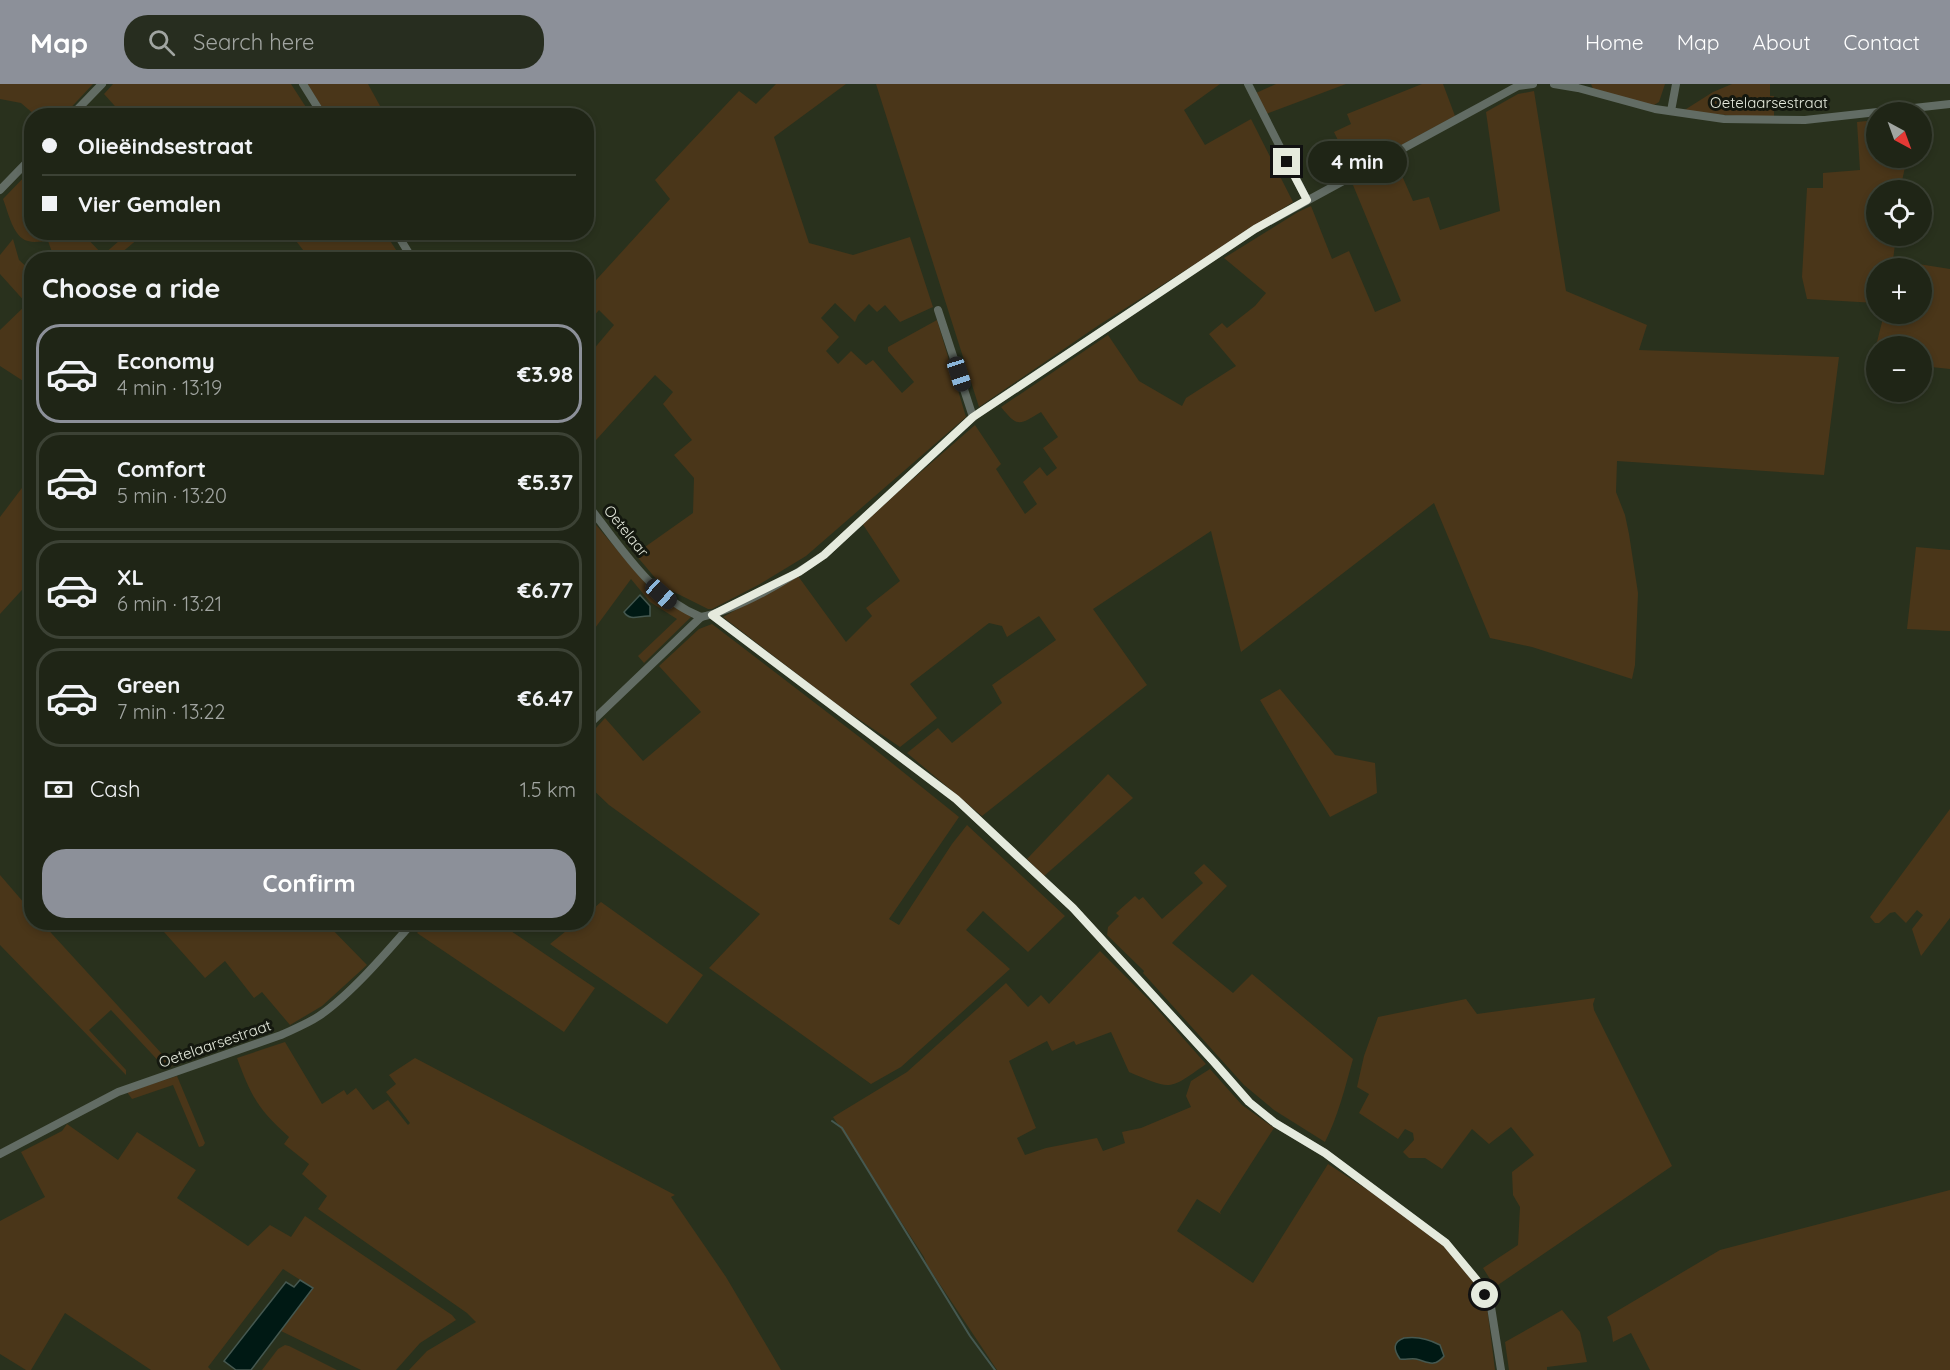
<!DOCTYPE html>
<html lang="en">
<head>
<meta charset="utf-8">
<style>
	:root { --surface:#1f2516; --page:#272d1f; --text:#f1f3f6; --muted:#a1a5a1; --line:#3c4235; --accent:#8c9099 }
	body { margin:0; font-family:Quicksand,sans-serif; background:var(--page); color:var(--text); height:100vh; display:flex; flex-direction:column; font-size:22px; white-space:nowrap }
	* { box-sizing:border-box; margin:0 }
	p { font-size:20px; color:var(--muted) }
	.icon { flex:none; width:33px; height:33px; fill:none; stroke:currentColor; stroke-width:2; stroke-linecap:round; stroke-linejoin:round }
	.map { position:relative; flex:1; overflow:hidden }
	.side { position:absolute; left:24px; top:168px; width:570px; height:678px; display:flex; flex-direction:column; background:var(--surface); border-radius:24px; box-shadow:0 3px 9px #0003,0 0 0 2px var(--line) }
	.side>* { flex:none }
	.hud { position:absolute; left:24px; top:24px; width:570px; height:132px; border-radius:24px; box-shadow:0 3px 9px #0003,0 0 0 2px var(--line); display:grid; align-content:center; height:132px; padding:0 18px; background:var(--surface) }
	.needle { width:39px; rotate:139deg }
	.controls { position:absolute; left:1866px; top:18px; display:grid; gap:12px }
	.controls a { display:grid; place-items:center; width:66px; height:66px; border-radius:50%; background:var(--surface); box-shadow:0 3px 9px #0003,0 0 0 2px var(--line); font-size:30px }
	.end { position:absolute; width:27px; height:27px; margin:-14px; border:8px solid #e5eadd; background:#111; box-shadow:0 0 0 3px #111 }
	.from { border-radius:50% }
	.bubble { position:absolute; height:42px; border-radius:21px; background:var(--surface); box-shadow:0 3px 9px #0003,0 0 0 2px var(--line); font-size:20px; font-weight:700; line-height:42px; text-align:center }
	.car { position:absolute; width:18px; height:36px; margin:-18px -9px; border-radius:8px; box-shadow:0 0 4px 2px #0007; background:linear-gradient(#222 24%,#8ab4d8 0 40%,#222 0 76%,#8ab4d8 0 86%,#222 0) }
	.hud b { display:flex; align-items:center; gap:21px; height:57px; font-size:22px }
	.hud b+b { border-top:2px solid var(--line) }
	.hud i { width:15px; height:15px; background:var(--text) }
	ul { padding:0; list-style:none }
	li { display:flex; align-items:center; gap:18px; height:99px; margin:0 12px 9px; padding:0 6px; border:3px solid var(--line); border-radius:24px }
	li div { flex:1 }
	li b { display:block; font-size:22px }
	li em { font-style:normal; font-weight:700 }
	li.selected { border-color:var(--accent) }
	li>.icon { width:54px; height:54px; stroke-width:1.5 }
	h2 { padding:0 18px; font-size:27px; line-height:72px }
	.pay { display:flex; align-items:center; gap:15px; height:66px; padding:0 18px; font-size:22px }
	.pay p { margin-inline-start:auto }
	.action { display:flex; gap:12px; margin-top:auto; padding:12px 18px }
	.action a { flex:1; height:69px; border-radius:24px; background:var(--accent); color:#fff; font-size:24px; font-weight:700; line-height:69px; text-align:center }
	header { display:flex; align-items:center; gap:36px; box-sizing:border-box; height:84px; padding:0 30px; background:var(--accent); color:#fff }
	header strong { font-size:28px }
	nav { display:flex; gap:33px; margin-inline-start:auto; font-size:21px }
	.search { width:420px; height:54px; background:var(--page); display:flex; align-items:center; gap:15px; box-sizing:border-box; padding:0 21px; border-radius:24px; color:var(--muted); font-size:22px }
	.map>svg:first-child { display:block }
	.green { fill:#4a3619; fill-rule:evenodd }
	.water { fill:#001914; stroke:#455850; stroke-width:1.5 }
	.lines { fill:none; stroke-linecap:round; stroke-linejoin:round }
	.stream { stroke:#455850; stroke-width:2 }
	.minor { stroke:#626c64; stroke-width:8 }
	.route { stroke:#e5eadd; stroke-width:8 }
	.labels { text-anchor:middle; stroke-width:6; stroke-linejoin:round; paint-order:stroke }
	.street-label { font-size:15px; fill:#e5eadd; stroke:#14180f }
</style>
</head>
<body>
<header>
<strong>Map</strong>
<div class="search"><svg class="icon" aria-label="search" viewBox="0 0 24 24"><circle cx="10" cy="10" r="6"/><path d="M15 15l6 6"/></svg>Search here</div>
<nav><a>Home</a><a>Map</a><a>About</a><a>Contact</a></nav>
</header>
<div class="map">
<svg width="1950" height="1286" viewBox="0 0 1950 1286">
	<rect width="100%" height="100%" fill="#29311d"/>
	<g class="green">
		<path d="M0,0H93L63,32L35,31L21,19L0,15Z"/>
		<path d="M113,0H291L311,31H123L104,10Z"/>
		<path d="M307,0H368L385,31H327Z"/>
		<path d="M776,0H846L774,53L809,159L853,171L910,153L933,223L900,238L885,221L877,228L869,220L858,231L855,238L835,219L821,234L839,253L826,267L838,280L851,267L866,281L873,276L902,309L914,298L888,267V263L937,236L966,333L806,472L760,500L712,525H708L662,502L635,470L693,429L694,394L674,371L692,356L663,320L673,308L655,291L587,366V273L614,241L599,226L587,240V206L670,115L655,96L739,7L756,20Z"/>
		<path d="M876,0H1220L1184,26L1205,61L1251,35L1293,118L1099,241L979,323Z"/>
		<path d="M1276,0H1346L1266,30L1256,9Z"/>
		<path d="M1422,0H1443L1455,32L1353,87L1334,48L1351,40L1347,30Z"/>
		<path d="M1591,0H1665L1659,18L1654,21L1594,7Z"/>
		<path d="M1732,0H1770V12H1774V33L1758,34L1683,27L1713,8Z"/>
		<path d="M1534,7L1566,207L1647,241L1639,266L1839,273L1824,391L1617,377L1616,408L1625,431L1629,450L1638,509L1635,581L1632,595L1532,563L1490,554L1434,419L1241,568L1211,447L1093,525L1147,601L982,732L907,669L938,644L952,659L1002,619L992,601L1056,556L1039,532L1007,553L1002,542L989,539L910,600L937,634L900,663L839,622L723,533L798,492L846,558L872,532L866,524L900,497L862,439L975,341L1001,380L996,385L1025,430L1037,420L1023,398L1040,383L1047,392L1057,384L1043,364L1058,353L1041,328C1019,341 1018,344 1001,323L1108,251L1139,297L1182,322L1186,314L1236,282L1209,250L1222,239L1227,244L1255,222L1266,209L1224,174L1298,128L1311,122L1332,175L1349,167L1375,228L1401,217L1353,101L1396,78L1413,117L1429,113L1440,146L1500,127L1486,28L1518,10Z"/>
		<path d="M1876,36V74H1907L1900,106H1876V152H1896L1893,176L1950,185V285L1922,282V262H1876V275L1873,274L1884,230H1922V184H1876V219L1807,215L1802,193L1807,104H1823V89L1860,86L1857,38Z"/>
		<path d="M31,86L32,148L82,149L103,171L128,149H145L114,175H60L52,168L48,157C42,157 34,159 28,157C13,154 8,127 3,115Z"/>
		<path d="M290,149H385L402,175H310Z"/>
		<path d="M13,155L19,176L31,187V302L0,282V246L27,220L0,190V171Z"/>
		<path d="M31,392V496L0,530V433Z"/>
		<path d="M586,429L657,513L685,527L691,533L644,579L638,572L677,535L650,518L631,495L587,555Z"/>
		<path d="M1916,463L1950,466V547L1907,545Z"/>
		<path d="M712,540L862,655L959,733L889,835L899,841L952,760L967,741L1065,832L1028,868L983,827L966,846L1010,885L901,983L871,1000L709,884L760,830L609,721L587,700V654L605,634L643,677L701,628L659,582L699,545Z"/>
		<path d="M1280,605L1335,671L1375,679L1377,709L1330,733L1260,616Z"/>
		<path d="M1108,690L1133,714L1044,792L1027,775Z"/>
		<path d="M1950,725V834L1921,872L1912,845L1923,831L1917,826L1906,839L1895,828L1890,829L1879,839H1875L1870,833Z"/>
		<path d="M1204,780L1227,802L1172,859L1233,909L1252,890L1353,975C1345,1004 1338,1032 1325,1058L1274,1026L1244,1001L1143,889L1144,887L1107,851L1108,843L1119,832L1116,829L1135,812L1139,816L1143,813L1162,835L1203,799L1194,789Z"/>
		<path d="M0,791L31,827L32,838L42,839L173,982L165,984L111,926L89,946L126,986V991L0,861Z"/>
		<path d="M601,818L703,891L667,940L550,860L576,839L586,838L587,830Z"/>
		<path d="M156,839H326L367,881L322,922L290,941L262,908L254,914L225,877L205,894Z"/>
		<path d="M426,839H499L595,904L564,948L417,849Z"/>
		<path d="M1100,867L1150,917L1206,980C1168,1007 1172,1006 1129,988L1111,948L1076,961L1074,957L1052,967L1047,957L1009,977L1036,1044L1017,1054L1025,1071L1046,1064L1097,1054L1103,1067L1125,1059L1122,1048L1141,1044L1191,1023L1186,1012L1191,997L1210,985L1242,1021L1274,1044L1220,1128L1221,1130L1197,1115L1177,1147L1253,1199L1328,1080L1397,1125L1453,1166L1486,1215L1495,1286H997L927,1181L924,1173L833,1033L907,988L1006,899L1028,923L1041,911L1049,920ZM1417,1254L1440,1261L1420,1277L1415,1275L1410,1276Z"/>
		<path d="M1595,914L1593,920L1594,926L1672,1082L1495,1203L1483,1184L1518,1161L1520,1123L1513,1111L1512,1088L1534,1071L1511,1043L1489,1060L1472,1045L1442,1085L1425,1074H1409L1403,1068L1414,1056L1413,1049L1405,1045L1398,1055L1359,1029L1369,1010L1357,1003L1364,972L1378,933L1466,915L1477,930Z"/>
		<path d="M285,958L322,1020L344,1006L347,1011L356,1004L373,1026L388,1016L408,1041L410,1039L386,1008L396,1000L389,991L415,974L675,1111L671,1113L726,1193L781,1286H409L427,1267L476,1238L467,1229L318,1125L327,1112L302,1090L309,1080L284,1060L289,1053C258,1025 251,1012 237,974Z"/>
		<path d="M177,992L205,1059L203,1062L199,1063L173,1001L132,1015L127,1008Z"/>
		<path d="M67,1040L118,1076L137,1048L196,1086L177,1114L248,1162L270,1141L291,1153L305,1132L452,1231L456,1236L420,1259L396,1286H361L281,1247L313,1204L283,1185L208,1283L211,1286H151L65,1229L31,1286H26L0,1270V1137L45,1113L21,1068L62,1047Z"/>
		<path d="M1950,1106V1286H1650L1631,1249L1613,1258L1611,1243L1607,1233L1720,1166Z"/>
		<path d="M1562,1226L1580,1248L1587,1278L1547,1283V1286H1509L1505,1258Z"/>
		<path d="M285,1261L289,1262L337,1286H262L278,1265Z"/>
	</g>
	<g class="water">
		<path d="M640,511L650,522V532C640,531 630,538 624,528Z"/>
		<path d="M300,1196L313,1204L251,1286H236L224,1277L286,1198L294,1203Z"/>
		<path d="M1404,1254C1417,1252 1429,1255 1440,1261L1444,1272C1434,1284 1428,1278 1416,1275C1411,1274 1405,1276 1400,1275C1393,1265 1393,1258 1404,1254Z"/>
	</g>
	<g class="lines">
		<path class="stream" d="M832,1037L842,1044L970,1252L995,1286"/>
		<g class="minor">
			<path d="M303,0L323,32"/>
			<path d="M1248,0L1307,116"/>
			<path d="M1554,0L1578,4L1655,25L1724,35L1805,36L1950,20"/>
			<path d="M1671,27L1676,0"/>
			<path d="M71,32L102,0"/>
			<path d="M0,106L32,73"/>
			<path d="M396,148L413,176"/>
			<path d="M938,226L973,333"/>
			<path d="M586,419C620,461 650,513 701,533"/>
			<path d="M712,531L956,715L1073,824L1214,978L1249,1018L1275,1039L1325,1069L1446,1159L1480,1200L1491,1223L1501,1286"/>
			<path d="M586,643L701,533C740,525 792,493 824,471L973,333L1255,145L1518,2L1533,0"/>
			<path d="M0,1070L118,1008L281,951C294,945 307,940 319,932C351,910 387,868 413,838"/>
		</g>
	</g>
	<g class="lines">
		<path class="route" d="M1287,78L1307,116L1255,145L973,333L824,471L799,488L712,531L956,715L1073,824L1214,978L1249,1018L1275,1039L1325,1069L1446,1159L1480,1200L1485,1211"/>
	</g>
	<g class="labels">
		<g class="street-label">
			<text x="1769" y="24">Oetelaarsestraat</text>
			<text transform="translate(626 447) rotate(51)" y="5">Oetelaar</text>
			<text transform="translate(215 960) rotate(-19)" y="5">Oetelaarsestraat</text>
		</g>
	</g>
</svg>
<div class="controls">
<a><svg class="needle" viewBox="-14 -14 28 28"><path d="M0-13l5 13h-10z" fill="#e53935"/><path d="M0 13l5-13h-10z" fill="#a1a5a1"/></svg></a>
<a><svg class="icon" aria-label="locate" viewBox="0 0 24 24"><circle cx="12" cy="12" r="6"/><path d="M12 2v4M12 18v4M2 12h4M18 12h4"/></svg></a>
<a>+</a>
<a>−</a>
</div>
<i class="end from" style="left:1485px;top:1211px"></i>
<i class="end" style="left:1287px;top:78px"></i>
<div class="bubble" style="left:1308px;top:57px;width:99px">4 min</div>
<i class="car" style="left:959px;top:290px;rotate:162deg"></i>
<i class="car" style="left:661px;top:510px;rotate:132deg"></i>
<div class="hud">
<b><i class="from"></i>Olieëindsestraat</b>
<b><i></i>Vier Gemalen</b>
</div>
<section class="side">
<h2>Choose a ride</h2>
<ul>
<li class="selected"><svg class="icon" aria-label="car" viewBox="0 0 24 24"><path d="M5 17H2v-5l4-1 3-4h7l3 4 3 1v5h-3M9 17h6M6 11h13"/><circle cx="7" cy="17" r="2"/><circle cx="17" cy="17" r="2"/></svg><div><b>Economy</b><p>4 min · 13:19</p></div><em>€3.98</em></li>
<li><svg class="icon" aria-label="car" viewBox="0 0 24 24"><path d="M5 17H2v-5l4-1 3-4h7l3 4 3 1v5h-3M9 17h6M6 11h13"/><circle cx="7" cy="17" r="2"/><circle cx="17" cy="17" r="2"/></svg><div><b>Comfort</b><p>5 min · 13:20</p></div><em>€5.37</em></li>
<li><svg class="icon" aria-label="car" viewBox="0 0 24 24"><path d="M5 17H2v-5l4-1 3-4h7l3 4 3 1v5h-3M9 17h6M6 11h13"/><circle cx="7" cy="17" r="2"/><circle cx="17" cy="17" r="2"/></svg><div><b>XL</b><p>6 min · 13:21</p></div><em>€6.77</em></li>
<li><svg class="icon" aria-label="car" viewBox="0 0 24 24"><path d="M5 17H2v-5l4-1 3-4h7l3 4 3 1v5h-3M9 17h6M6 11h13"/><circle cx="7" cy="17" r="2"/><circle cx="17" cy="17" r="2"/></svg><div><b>Green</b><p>7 min · 13:22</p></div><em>€6.47</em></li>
</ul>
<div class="pay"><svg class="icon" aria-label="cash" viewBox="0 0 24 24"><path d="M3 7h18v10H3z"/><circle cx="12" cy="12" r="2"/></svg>Cash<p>1.5 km</p></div>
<div class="action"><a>Confirm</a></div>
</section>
</div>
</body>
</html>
